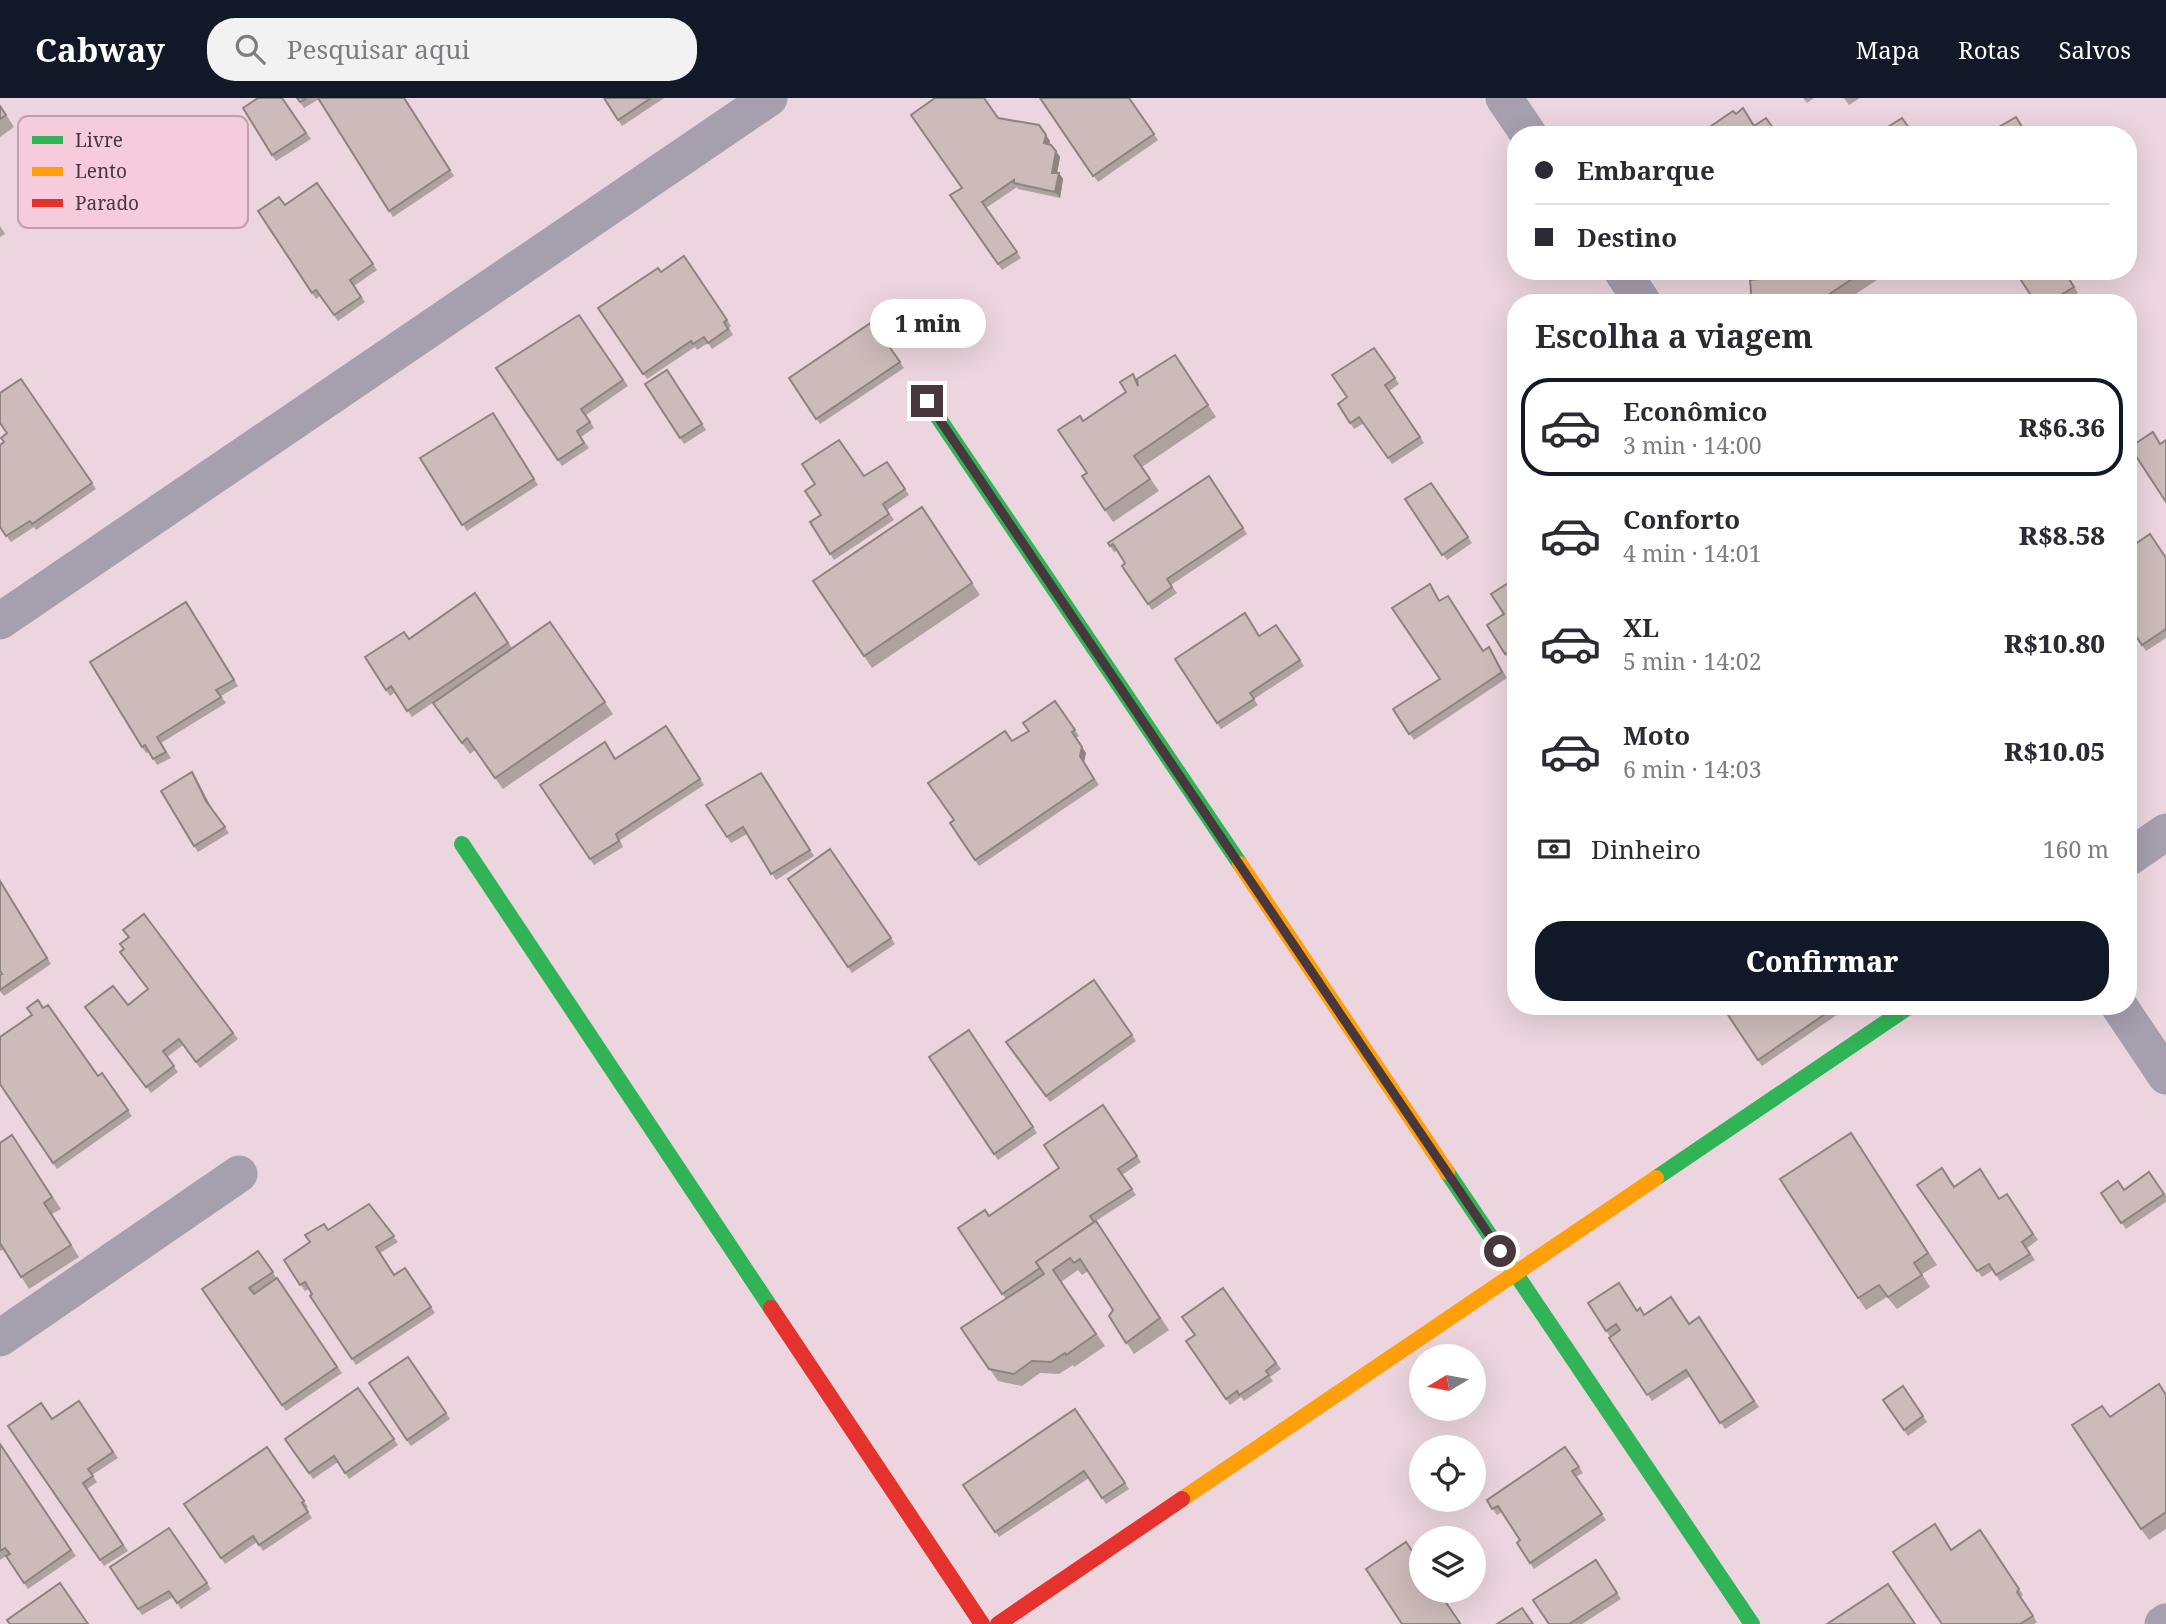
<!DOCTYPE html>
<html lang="pt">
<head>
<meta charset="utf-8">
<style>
	:root { --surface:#fff; --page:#f2f2f3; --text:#2b2b33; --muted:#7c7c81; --line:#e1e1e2; --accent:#111827 }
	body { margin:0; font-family:"Noto Serif",serif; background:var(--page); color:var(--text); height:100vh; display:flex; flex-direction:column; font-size:26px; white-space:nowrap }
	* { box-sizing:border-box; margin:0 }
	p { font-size:23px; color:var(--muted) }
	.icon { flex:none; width:38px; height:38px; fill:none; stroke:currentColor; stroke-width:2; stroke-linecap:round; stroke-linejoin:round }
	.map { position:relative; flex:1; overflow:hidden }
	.drawer { position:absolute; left:1507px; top:196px; width:630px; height:721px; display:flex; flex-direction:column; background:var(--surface); border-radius:28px; box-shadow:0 7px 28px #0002 }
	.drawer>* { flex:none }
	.top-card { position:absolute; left:1507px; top:28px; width:630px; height:154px; border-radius:28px; box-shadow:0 7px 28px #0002; display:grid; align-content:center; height:154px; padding:0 28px; background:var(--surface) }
	.needle { width:46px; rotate:260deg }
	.buttons { position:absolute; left:1409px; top:1246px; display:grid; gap:14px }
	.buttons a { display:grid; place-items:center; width:77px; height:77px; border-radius:50%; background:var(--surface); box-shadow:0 7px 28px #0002; font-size:35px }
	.end { position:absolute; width:32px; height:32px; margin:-16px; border:9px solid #49373e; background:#fff; box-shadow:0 0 0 4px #fff }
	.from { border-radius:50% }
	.bubble { position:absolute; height:49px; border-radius:24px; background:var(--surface); box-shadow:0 7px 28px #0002; font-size:23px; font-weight:800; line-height:49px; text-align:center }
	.top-card b { display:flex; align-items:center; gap:24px; height:66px; font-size:26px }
	.top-card b+b { border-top:2px solid var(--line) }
	.top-card i { width:18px; height:18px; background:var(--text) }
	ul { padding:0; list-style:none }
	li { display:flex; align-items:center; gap:21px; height:98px; margin:0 14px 10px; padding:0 14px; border:4px solid transparent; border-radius:28px }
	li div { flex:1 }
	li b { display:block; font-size:26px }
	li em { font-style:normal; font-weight:800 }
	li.active { border-color:var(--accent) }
	li>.icon { width:63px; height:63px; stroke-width:1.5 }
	h2 { padding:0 28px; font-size:32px; line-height:84px }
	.pay { display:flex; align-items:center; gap:18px; height:77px; padding:0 28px; font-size:26px }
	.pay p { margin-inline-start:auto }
	.primary-button { display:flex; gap:14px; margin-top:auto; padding:14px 28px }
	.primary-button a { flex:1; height:80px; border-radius:28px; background:var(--accent); color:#fff; font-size:28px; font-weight:800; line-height:80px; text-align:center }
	header { display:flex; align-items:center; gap:42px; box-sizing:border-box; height:98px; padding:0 35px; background:var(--accent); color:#fff }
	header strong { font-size:33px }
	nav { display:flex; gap:38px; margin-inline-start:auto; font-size:24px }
	.search { width:490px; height:63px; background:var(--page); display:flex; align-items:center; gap:18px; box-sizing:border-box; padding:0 24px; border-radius:28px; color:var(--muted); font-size:26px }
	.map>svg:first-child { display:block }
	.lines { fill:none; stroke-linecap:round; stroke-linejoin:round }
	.street { stroke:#a59fae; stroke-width:37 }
	.fast { stroke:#30b455; stroke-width:16 }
	.slow { stroke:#ff9f0a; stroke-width:16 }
	.jam { stroke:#e5322d; stroke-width:16 }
	.wall { fill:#afa1a0 }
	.shaded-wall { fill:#8f8382 }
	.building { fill:#ccbbba; stroke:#8f8382; stroke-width:2 }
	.route { stroke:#49373e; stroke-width:9 }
	.key { fill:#f6cbdb; stroke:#c29fac; stroke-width:2 }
	.key-label { font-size:19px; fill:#49373e }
</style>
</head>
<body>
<header>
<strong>Cabway</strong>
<div class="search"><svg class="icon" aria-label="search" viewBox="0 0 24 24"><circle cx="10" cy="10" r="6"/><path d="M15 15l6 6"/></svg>Pesquisar aqui</div>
<nav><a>Mapa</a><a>Rotas</a><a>Salvos</a></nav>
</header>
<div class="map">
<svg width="2166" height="1526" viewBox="0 0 2166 1526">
	<rect width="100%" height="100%" fill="#ecd5de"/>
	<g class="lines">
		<g class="street">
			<path d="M1504,0L1529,37"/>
			<path d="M1622,173L1643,205"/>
			<path d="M0,523L769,0"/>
			<path d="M2128,760L2166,734"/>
			<path d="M2119,908L2166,978"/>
			<path d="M0,1240L239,1076"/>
			<path d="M2163,1526L2166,1524"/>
		</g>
		<g class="fast">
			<path d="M927,303L1240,766"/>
			<path d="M462,746L771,1210"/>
			<path d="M1447,1074L1752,1526"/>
			<path d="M1656,1080L1910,908"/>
		</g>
		<g class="slow">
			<path d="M1240,766L1447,1074"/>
			<path d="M1182,1401L1656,1080"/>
		</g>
		<g class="jam">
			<path d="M771,1210L982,1526"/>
			<path d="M998,1526L1182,1401"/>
		</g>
	</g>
	<g class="wall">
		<path d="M282,0L311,41L276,63L272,57Z"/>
		<path d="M297,0H405L454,78L393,119L319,1L304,10Z"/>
		<path d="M604,0H664L622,28Z"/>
		<path d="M1040,0H1129L1158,42L1098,84Z"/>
		<path d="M1803,0H1814L1807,5Z"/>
		<path d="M1844,0H1860L1849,7Z"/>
		<path d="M0,7L14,29L0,39Z"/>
		<path d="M998,20L1039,27L1050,43L1049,46L1060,59L1057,75H1059L1063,81L1060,100L1018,91L1017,89L986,110L1021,160L1002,172L950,97L962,90Z"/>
		<path d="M317,85L377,172L354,188L365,204L338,223L320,198L316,201L258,113L285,107Z"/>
		<path d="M0,128L5,136L0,139Z"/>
		<path d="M684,158L731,228L729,230L733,237L712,251L708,245L697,252L695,249L647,281L598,210L661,174Z"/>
		<path d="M1781,173H1871L1877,182L1842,205H1752L1782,179Z"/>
		<path d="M2064,173L2078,195L2061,205H2036Z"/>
		<path d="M579,217L628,288L586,317L594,330L581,339L589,350L562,368L496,270Z"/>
		<path d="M872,224L904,270L820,326L789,280Z"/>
		<path d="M1374,250L1399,286L1389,293L1424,345L1392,366L1364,325L1354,331L1338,306L1347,299Z"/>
		<path d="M1175,257L1216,319L1142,369L1159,393L1113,424L1082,378L1087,375L1083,323L1126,294L1138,284Z"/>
		<path d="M667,272L706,332L684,346L645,286Z"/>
		<path d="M21,281L96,391L36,432L34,429L11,444L0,429L4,344L7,335Z"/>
		<path d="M497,321L538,387L467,433L420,360Z"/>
		<path d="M887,364L909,397L887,412L894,422L834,462L810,424L821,417L864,378Z"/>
		<path d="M1209,378L1247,436L1171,487L1177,495L1152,512L1122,468L1125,465L1117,453L1114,454L1108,445Z"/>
		<path d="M1431,385L1472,445L1447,462L1405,401Z"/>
		<path d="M922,409L980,497L872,570L813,483Z"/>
		<path d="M2166,460V540L2146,553L2128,526Z"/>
		<path d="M1516,480V558L1509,562L1487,527L1504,516Z"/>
		<path d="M1430,486L1440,503L1484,553L1489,549L1507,580L1414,642L1393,611L1440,581Z"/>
		<path d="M475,495L512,550L550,524L613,616L503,691L475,652L470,656L433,605L454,590L412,619L395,594L390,598L386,592L409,541Z"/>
		<path d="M186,504L238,588L221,598L226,605L161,645L171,660L157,667L149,654L146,655L142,649Z"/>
		<path d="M1276,527L1304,568L1254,601L1258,607L1221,631L1175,561L1260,538Z"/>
		<path d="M1055,603L1079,638L1076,640L1086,655L1084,664L1099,687L979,768L950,725L954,722L1013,643L1029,633Z"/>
		<path d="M666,628L704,687L620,742L623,749L594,767L540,687L615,661Z"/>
		<path d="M761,675L814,758L776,782L747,736L731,745L706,707Z"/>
		<path d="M196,680L210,709L229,735L198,754L194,748Z"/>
		<path d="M830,751L895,846L852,875L788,781Z"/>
		<path d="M0,782L51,866L4,898L0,893V877L2,876Z"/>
		<path d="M144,816L238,941L200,970L183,947L167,959L178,974L151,995L85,909L128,907L148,891L124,851L128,839Z"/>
		<path d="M1094,882L1136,943L1050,1004L1006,944Z"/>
		<path d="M1722,908H1850L1762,968Z"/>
		<path d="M44,910L98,978L102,975L132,1018L57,1071L0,986Z"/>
		<path d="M969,932L1037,1035L998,1062L929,959Z"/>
		<path d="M1103,1007L1141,1064L1122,1077L1136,1097L1096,1123L1169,1232L1134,1256L1109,1218L1113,1212L1088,1173L1082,1177L1078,1172L1061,1184L1105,1248L1074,1269L1073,1267L1059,1276L1040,1275L1022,1288L998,1283L961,1230L1006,1201L958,1130L989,1118L1059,1070Z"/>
		<path d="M1851,1035L1937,1167L1922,1176L1930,1189L1897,1211L1887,1199L1866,1212L1858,1200Z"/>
		<path d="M12,1037L61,1111L52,1116L79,1159L29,1191L4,1151L0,1153V1045Z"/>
		<path d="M2149,1074L2166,1098V1104L2126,1131L2101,1095L2124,1092Z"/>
		<path d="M1917,1087L1954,1089L2000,1100L2007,1096L2038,1142L2027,1150L2035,1162L2000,1183L1993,1172L1982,1179Z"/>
		<path d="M369,1106L398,1144L380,1155L394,1176L405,1170L435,1215L356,1267L310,1198L312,1196L309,1191L305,1193L284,1162Z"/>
		<path d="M258,1153L342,1275L286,1313L202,1191Z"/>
		<path d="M1223,1190L1281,1271L1270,1279L1273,1283L1244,1303L1241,1299L1230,1307L1186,1243L1195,1237Z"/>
		<path d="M1588,1205L1637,1213L1644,1216L1689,1226L1699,1219L1759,1309L1725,1331L1690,1278L1652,1303Z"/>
		<path d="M408,1259L450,1321L411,1348L369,1285Z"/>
		<path d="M1903,1288L1927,1324L1908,1338L1883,1302Z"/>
		<path d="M358,1290L398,1347L349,1381L338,1364L313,1381L285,1341Z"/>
		<path d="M2166,1296V1431L2149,1442L2141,1431L2110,1319Z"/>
		<path d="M79,1303L118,1360L92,1377L97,1384L87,1391L128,1453L104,1468L8,1328L52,1321Z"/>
		<path d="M1075,1311L1129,1391L1106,1406L1089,1380L999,1439L963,1387Z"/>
		<path d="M0,1346L76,1458L28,1491L6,1458L9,1456L0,1462Z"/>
		<path d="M267,1349L308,1409L306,1411L312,1420L263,1453L257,1444L225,1466L184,1406Z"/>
		<path d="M1565,1349L1583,1375L1576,1379L1606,1422L1534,1471L1517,1445L1520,1442L1502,1414L1497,1417L1487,1402Z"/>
		<path d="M169,1430L211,1491L181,1511L173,1499L142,1517L110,1469Z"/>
		<path d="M1939,1432L1951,1452L1980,1432L2023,1497L2021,1499L2037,1524L2034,1526H1942Z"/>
		<path d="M1596,1462L1621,1501L1582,1526H1549Z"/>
	</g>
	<g class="shaded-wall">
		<path d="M1046,37L1050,43L1048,51L1044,45Z"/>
		<path d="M1056,53L1060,59L1056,81L1052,75Z"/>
		<path d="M1059,75L1063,81L1060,100L1055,94Z"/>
		<path d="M1082,649L1086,655L1084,664L1099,687L1080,658Z"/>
		<path d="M192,674L196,680L211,709L206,703Z"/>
	</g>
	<g class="building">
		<path d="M258,0H282L306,35L272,57L243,10Z"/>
		<path d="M297,0H307L300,4Z"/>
		<path d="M318,0H404L450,72L389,113Z"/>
		<path d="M604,0H651L618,22Z"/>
		<path d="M935,0H984L998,20L1039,27L1046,37L1044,45L1051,47L1056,53L1052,75H1059L1055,94L1014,85V82L982,104L1017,154L998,166L950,97L962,90L911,17Z"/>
		<path d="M1040,0H1129L1154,36L1093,78Z"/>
		<path d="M0,8L6,17L0,21Z"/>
		<path d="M1743,10L1754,28L1766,20L1778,37H1698L1733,13L1736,16Z"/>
		<path d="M2016,19L2027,37H1985Z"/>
		<path d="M1902,20L1914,37H1875Z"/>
		<path d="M317,85L373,166L350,182L361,199L334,217L316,192L312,195L258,113L279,99L285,107Z"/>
		<path d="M684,158L727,222L724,224L728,231L708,245L704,239L693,246L691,243L643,276L598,210L658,170L661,174Z"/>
		<path d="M1781,173H1864L1816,205H1752L1750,182L1782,179Z"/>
		<path d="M2015,173H2064L2074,189L2047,205H2036Z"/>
		<path d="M579,217L623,282L581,311L590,324L577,333L584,345L558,362L496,270Z"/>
		<path d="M872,224L900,264L816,321L789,280Z"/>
		<path d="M1374,250L1395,280L1385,287L1420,339L1388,360L1359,319L1350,325L1338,306L1347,299L1332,277Z"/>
		<path d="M1175,257L1208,307L1134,358L1150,381L1105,412L1082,378L1087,375L1058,332L1080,318L1083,323L1126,294L1120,284L1133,276L1138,288L1137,281Z"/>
		<path d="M667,272L702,326L680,340L645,286Z"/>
		<path d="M21,281L92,385L32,426L30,423L6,438L0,429V347L4,344L1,340L7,335L0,325V295Z"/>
		<path d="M493,315L534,381L462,427L420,360Z"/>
		<path d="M2153,334L2160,346L2166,342V404L2130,349Z"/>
		<path d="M839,342L864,378L887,364L905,391L883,406L889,416L830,456L810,424L821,417L805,393L815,386L802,366Z"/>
		<path d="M1209,378L1243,430L1167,481L1172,489L1148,506L1122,468L1125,465L1113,446L1110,448L1108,445Z"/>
		<path d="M1431,385L1468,439L1442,457L1405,401Z"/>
		<path d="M922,409L972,485L864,558L813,483Z"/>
		<path d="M2150,436L2166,460V531L2142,547L2128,526V451Z"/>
		<path d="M1516,480V549L1505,556L1487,527L1504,516L1491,496Z"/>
		<path d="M1430,486L1439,503L1448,498L1483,553L1489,549L1502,574L1409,636L1393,611L1440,581L1392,510Z"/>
		<path d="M475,495L508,545L407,613L391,588L386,592L365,559L404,534L409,541Z"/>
		<path d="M186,504L234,582L216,592L221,599L157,639L166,654L153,661L145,647L142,649L90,564Z"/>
		<path d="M1245,515L1259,538L1276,527L1300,562L1250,595L1254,601L1217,625L1175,561Z"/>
		<path d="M550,524L605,604L495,680L467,640L462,645L433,605Z"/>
		<path d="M1055,603L1075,632L1072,634L1082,649L1080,658L1094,681L975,762L950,725L954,722L928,685L1005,633L1012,643L1029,633L1023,625Z"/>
		<path d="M666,628L700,681L616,736L619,743L590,761L540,687L605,644L615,661Z"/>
		<path d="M192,674L206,703L225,729L194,748L161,693Z"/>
		<path d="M761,675L810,752L771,776L743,729L727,739L706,707Z"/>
		<path d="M830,751L891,840L848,869L788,781Z"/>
		<path d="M0,783L47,860L0,892V877L2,876L0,873Z"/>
		<path d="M144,816L233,935L196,964L179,941L163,953L174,968L146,989L85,909L113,888L128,907L148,891L120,854L124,851L120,846L129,839L123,832Z"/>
		<path d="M1094,882L1132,937L1046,998L1006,944Z"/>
		<path d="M38,902L43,910L48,907L98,978L102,975L128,1012L53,1065L0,986V939L32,917L27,910Z"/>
		<path d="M1722,908H1837L1758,962Z"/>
		<path d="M969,932L1033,1029L994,1056L929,959Z"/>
		<path d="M1103,1007L1137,1058L1118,1071L1132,1091L1090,1118L1094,1124L1036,1164L1040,1170L1002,1196L958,1130L985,1112L989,1118L1059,1070L1044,1047Z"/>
		<path d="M1851,1035L1928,1155L1914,1165L1922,1177L1888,1199L1879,1187L1858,1200L1780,1081Z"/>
		<path d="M12,1037L52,1099L44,1105L71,1147L21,1179L0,1145V1045Z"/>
		<path d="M1942,1070L1954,1089L1980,1071L1999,1101L2007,1096L2033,1136L2022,1144L2030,1156L1996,1177L1989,1166L1977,1173L1917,1087Z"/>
		<path d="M2149,1074L2164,1096L2121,1125L2101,1095L2118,1083L2124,1092Z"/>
		<path d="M369,1106L394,1138L376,1149L394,1177L405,1170L431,1209L352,1261L310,1198L312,1196L305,1184L300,1187L284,1162L310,1144L305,1137L324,1126L328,1132Z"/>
		<path d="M1096,1123L1160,1220L1126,1245L1109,1218L1113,1212L1080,1161L1074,1165L1070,1160L1053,1172L1096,1236L1066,1257L1065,1255L1051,1264L1032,1263L1014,1276L989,1271L961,1230L1044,1176L1036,1164Z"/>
		<path d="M258,1153L273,1174L249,1190L254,1196L277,1180L337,1269L282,1307L202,1191Z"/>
		<path d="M1619,1185L1637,1213L1640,1210L1644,1217L1671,1199L1689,1226L1699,1219L1754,1303L1720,1325L1686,1272L1647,1297L1609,1240L1620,1232L1616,1226L1606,1233L1588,1205Z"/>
		<path d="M1223,1190L1276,1265L1266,1273L1269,1277L1239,1297L1237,1293L1226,1301L1186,1243L1195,1237L1182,1219Z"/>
		<path d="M408,1259L446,1315L407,1342L369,1285Z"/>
		<path d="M2159,1286L2166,1297V1414L2141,1431L2072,1327L2102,1308L2110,1319Z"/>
		<path d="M1903,1288L1923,1318L1904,1332L1883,1302Z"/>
		<path d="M358,1290L394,1341L345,1375L334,1358L309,1375L285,1341Z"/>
		<path d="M79,1303L113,1354L88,1371L93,1378L83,1385L123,1447L100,1462L8,1328L41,1305L52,1321Z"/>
		<path d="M1075,1311L1125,1385L1102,1400L1084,1373L995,1434L963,1387Z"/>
		<path d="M0,1346L71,1452L24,1485L6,1458L10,1456L5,1450L0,1453Z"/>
		<path d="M267,1349L304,1403L302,1405L308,1414L259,1447L253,1438L221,1460L184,1406Z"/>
		<path d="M1565,1349L1579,1369L1572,1373L1602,1416L1530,1465L1517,1445L1520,1442L1498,1408L1492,1411L1487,1402Z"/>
		<path d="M1935,1426L1951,1452L1980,1432L2019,1491L2017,1494L2033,1518L2020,1526H1942L1893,1454Z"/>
		<path d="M169,1430L207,1485L177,1505L169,1493L138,1511L110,1469Z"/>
		<path d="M1406,1444L1421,1466V1493H1438L1460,1525L1458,1526H1402L1366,1471Z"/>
		<path d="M1596,1462L1617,1495L1569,1526H1549L1533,1502Z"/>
		<path d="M60,1485L88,1526H10L7,1522Z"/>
		<path d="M1888,1486L1915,1526H1827Z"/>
		<path d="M1522,1510L1533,1526H1497Z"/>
	</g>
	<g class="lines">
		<path class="route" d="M927,303L1500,1153"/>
	</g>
	<rect x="18" y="18" width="230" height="112" rx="10" class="key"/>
	<rect x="32" y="38" width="31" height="8" fill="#30b455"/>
	<rect x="32" y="69" width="31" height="9" fill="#ff9f0a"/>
	<rect x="32" y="101" width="31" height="8" fill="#e5322d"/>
	<g class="key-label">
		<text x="75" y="49">Livre</text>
		<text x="75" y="80">Lento</text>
		<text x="75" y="112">Parado</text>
	</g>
</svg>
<div class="buttons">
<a><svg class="needle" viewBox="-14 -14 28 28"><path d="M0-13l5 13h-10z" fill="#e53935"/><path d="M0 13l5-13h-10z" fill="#7c7c81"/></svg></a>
<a><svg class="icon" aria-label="locate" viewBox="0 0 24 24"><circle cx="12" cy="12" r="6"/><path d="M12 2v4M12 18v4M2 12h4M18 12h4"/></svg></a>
<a><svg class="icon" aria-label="layers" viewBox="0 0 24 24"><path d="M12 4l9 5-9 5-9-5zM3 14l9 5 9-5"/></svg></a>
</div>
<i class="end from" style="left:1500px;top:1153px"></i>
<i class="end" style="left:927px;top:303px"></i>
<div class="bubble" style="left:870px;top:201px;width:116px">1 min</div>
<div class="top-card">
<b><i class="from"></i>Embarque</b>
<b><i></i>Destino</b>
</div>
<section class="drawer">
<h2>Escolha a viagem</h2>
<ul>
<li class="active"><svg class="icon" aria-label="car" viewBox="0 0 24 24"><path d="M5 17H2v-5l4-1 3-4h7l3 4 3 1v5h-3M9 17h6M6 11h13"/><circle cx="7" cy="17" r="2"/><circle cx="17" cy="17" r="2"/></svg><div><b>Econômico</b><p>3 min · 14:00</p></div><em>R$6.36</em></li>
<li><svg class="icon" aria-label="car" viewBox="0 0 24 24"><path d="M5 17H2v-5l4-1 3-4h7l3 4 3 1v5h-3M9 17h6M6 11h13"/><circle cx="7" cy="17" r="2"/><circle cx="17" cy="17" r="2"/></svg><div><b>Conforto</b><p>4 min · 14:01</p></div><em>R$8.58</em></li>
<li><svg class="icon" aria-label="car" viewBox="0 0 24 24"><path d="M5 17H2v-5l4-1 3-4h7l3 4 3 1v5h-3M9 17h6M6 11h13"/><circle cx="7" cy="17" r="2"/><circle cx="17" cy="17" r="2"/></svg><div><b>XL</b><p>5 min · 14:02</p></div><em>R$10.80</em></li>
<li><svg class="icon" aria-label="car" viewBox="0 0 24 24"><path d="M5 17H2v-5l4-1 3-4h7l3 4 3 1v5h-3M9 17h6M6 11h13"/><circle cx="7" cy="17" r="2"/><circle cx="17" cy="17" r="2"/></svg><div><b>Moto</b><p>6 min · 14:03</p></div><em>R$10.05</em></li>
</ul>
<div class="pay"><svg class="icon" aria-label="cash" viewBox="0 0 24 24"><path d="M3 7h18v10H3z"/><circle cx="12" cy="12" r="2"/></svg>Dinheiro<p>160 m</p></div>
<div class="primary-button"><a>Confirmar</a></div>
</section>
</div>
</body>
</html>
